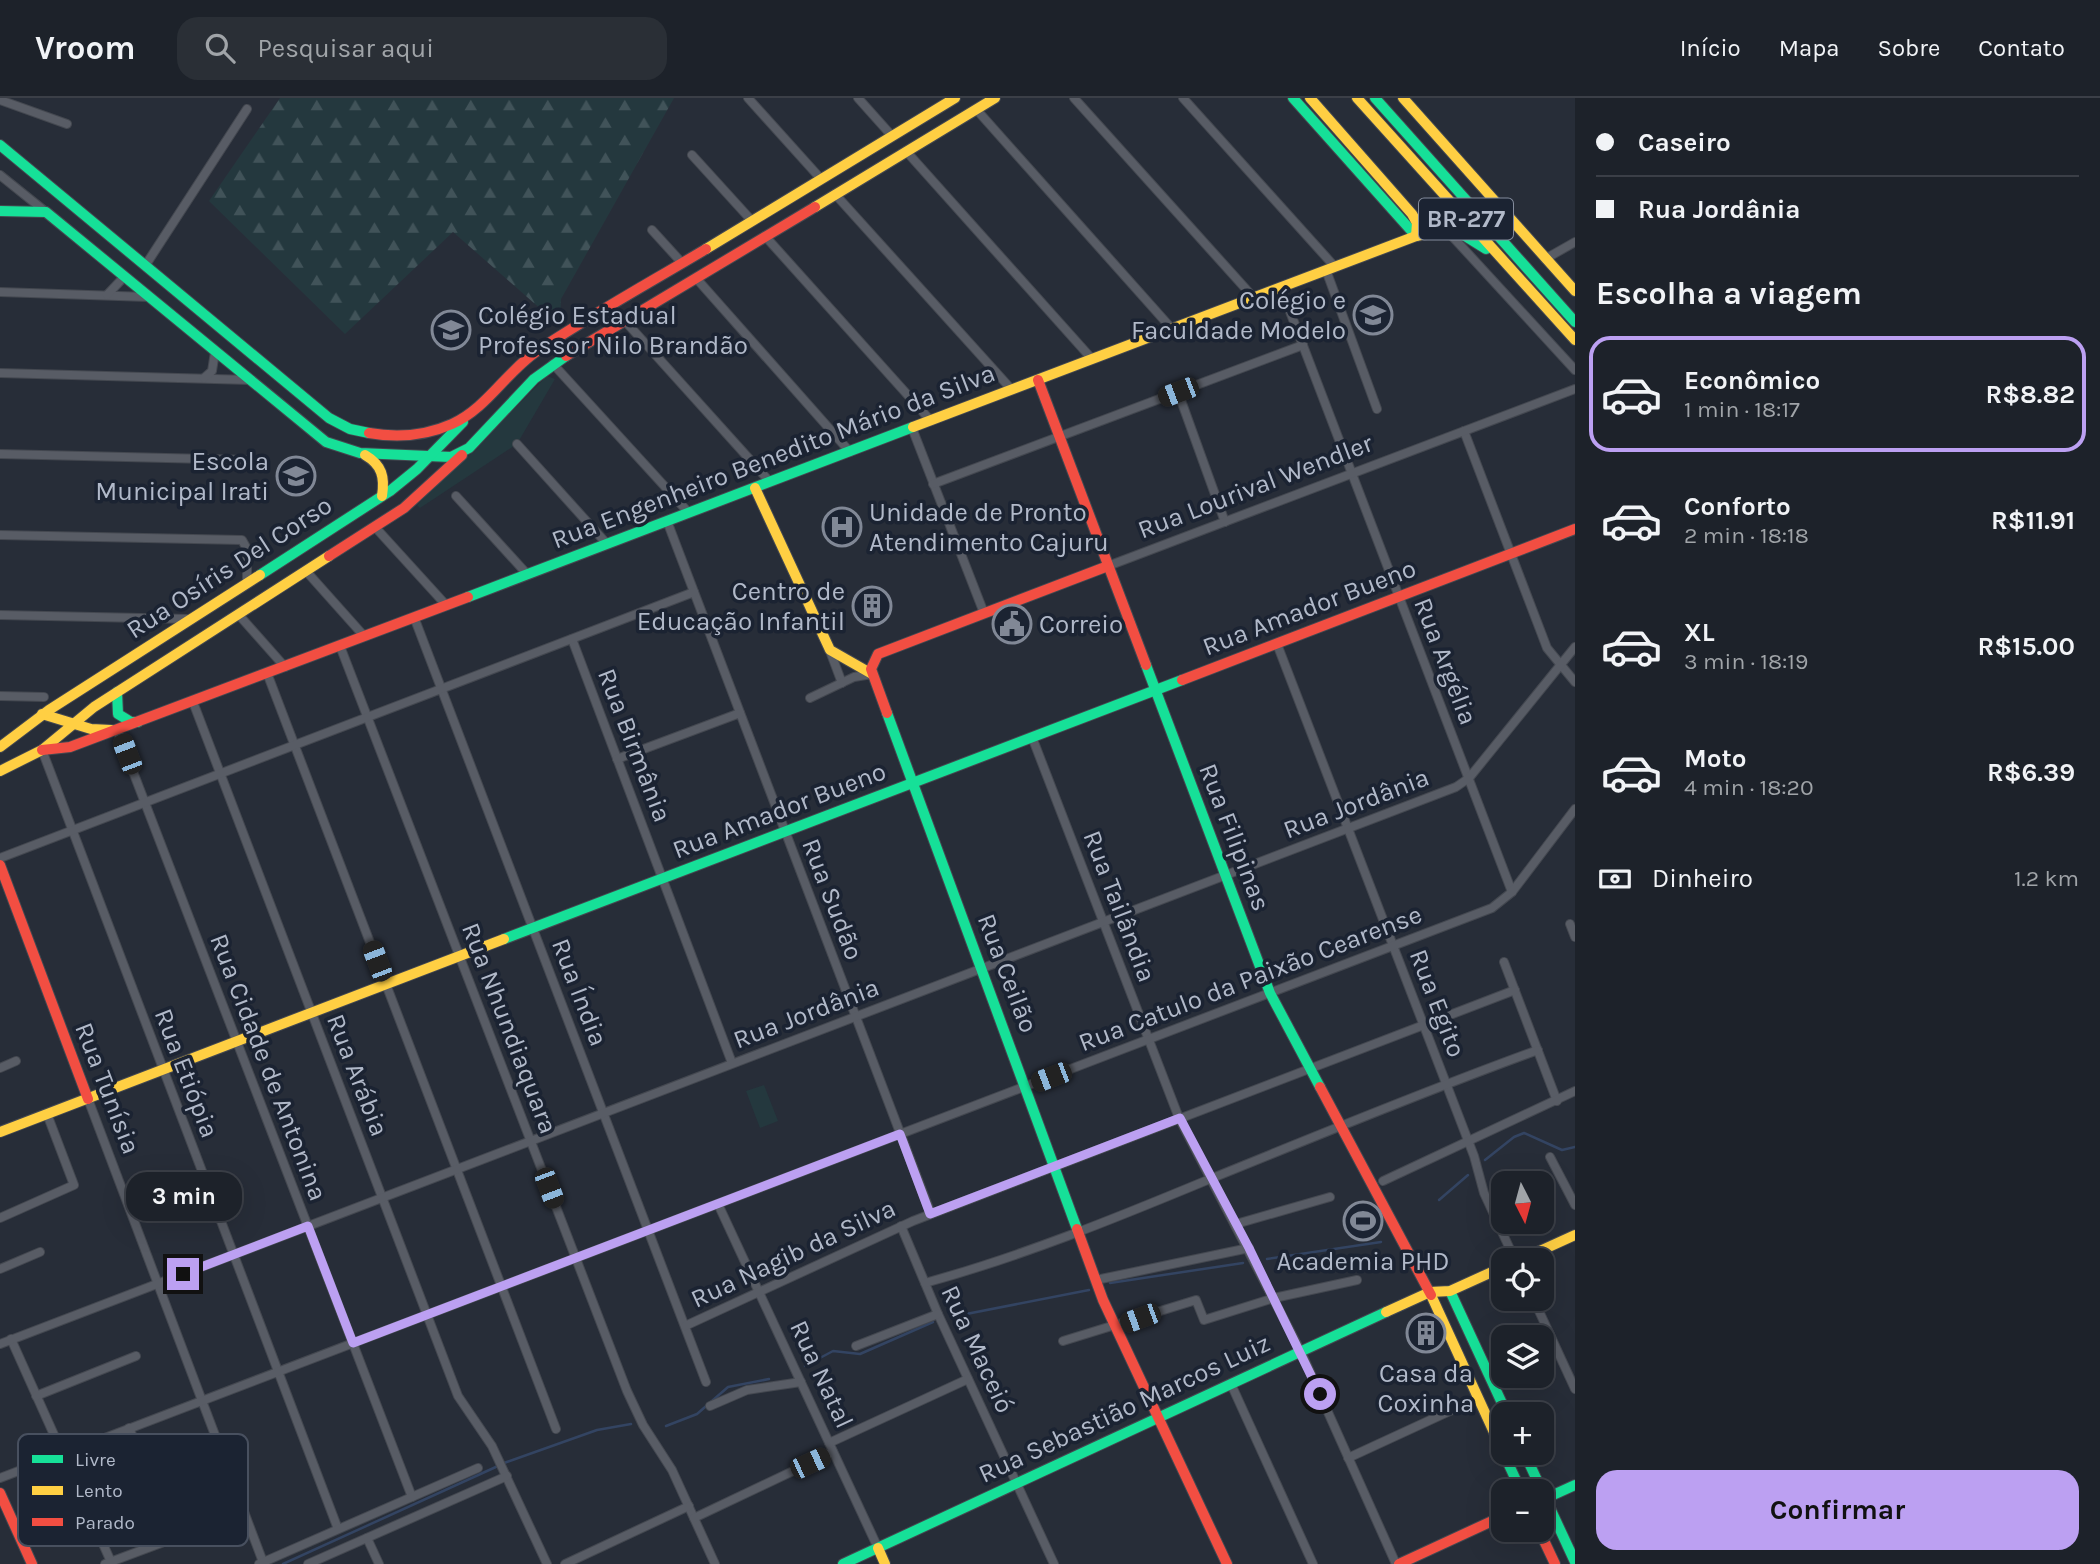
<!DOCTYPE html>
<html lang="pt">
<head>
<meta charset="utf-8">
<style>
	:root { --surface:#1d222a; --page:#2a2f36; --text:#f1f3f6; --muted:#a0a4a8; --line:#3b3f47; --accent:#bca0f2 }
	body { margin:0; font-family:Karla,sans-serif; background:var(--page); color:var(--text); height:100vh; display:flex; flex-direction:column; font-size:26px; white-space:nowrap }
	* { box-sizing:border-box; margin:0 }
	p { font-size:23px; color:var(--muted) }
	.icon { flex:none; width:38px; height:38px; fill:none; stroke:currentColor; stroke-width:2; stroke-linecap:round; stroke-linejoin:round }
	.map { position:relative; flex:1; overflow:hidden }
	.panel { display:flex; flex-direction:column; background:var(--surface); width:525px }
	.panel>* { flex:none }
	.banner { display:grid; align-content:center; height:154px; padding:0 21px; background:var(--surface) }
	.needle { width:46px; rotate:174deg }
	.controls { position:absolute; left:1491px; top:1073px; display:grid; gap:14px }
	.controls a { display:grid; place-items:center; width:63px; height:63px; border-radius:14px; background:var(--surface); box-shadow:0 7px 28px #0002,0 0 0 2px var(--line); font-size:35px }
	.end { position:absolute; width:32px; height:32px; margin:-16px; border:9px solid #bca0f2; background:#111; box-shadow:0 0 0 4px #111 }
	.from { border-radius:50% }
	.bubble { position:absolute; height:49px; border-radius:21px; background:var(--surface); box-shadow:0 7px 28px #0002,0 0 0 2px var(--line); font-size:23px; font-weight:700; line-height:49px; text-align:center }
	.car { position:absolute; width:21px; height:42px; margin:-21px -10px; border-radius:9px; box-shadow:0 0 5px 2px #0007; background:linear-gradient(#222 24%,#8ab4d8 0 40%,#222 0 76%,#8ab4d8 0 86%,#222 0) }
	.banner b { display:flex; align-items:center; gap:24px; height:66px; font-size:26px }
	.banner b+b { border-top:2px solid var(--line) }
	.banner i { width:18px; height:18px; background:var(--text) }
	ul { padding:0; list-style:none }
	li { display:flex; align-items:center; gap:21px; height:116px; margin:0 14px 10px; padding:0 7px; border:4px solid transparent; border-radius:21px }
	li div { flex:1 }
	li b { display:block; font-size:26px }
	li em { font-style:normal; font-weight:700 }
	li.selected { border-color:var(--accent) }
	li>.icon { width:63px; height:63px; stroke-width:1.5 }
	h2 { padding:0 21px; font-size:32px; line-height:84px }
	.pay { display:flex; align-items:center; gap:18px; height:77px; padding:0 21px; font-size:26px }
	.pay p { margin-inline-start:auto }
	.cta { display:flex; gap:14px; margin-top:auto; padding:14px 21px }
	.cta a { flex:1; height:80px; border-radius:21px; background:var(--accent); color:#111; font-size:28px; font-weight:700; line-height:80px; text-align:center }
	header { display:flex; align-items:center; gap:42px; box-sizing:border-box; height:98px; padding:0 35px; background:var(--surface); border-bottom:2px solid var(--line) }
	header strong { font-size:33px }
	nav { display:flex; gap:38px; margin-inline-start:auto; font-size:24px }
	.search { width:490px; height:63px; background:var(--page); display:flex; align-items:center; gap:18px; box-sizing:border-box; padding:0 24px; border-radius:21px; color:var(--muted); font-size:26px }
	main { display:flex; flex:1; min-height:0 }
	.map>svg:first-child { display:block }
	.green { fill:#24383e }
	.forest { fill:url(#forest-firs) }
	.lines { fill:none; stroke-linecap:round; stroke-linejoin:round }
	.stream { stroke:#334462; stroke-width:2.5 }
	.street-casing { stroke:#444850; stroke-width:10 }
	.fast-casing { stroke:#444850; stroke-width:12 }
	.slow-casing { stroke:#444850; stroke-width:12 }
	.jam-casing { stroke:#444850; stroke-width:12 }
	.street { stroke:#585c65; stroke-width:8 }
	.fast { stroke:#16e098; stroke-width:10 }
	.slow { stroke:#ffcf43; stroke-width:10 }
	.jam { stroke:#f24e42; stroke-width:10 }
	.route { stroke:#bca0f2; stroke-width:9 }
	.labels { text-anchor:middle; stroke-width:7; stroke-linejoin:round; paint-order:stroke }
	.shield { fill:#1b2332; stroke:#848c9c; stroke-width:2 }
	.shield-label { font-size:24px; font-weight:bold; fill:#b1b9c9 }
	.poi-label { font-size:26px; fill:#b1b9c9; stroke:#1b2332; text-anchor:end }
	.street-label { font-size:26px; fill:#b1b9c9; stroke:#1b2332 }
	.key { fill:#1b2332; stroke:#48505f; stroke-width:2 }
	.key-label { font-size:19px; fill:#b1b9c9 }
</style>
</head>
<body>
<header>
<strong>Vroom</strong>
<div class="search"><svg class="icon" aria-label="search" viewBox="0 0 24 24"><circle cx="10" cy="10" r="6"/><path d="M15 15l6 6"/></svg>Pesquisar aqui</div>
<nav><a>Início</a><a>Mapa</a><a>Sobre</a><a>Contato</a></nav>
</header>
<main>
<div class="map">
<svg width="1575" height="1466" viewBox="0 0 1575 1466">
	<defs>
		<pattern id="forest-firs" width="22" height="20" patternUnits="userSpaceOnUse" patternTransform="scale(1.75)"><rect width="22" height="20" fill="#24383e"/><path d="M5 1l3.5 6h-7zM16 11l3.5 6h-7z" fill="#415359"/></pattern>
	</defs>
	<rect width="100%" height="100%" fill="#272d38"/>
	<g class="green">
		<path d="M547,278L555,281L517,346L420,410L417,407Z"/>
		<path d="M764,987L778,1023L760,1030L746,993Z"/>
	</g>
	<path class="forest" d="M280,0H674L561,201L560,228L453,134L345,236L209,103Z"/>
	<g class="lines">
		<g class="stream">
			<path d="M1485,1062L1514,1039L1524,1035L1562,1052L1575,1049"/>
			<path d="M1439,1102L1468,1077"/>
			<path d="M1267,1161L1381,1144"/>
			<path d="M1110,1185L1243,1165"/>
			<path d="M951,1219L1089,1192"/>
			<path d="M805,1268L833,1253L860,1256L933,1224"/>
			<path d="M666,1328L697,1316L728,1289L769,1281"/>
			<path d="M504,1365L597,1332L631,1326"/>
			<path d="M283,1466L498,1368"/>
		</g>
		<defs>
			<g id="street">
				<path d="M748,0L821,81"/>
				<path d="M858,0L892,38"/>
				<path d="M1074,0L1254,200"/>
				<path d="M1183,0L1335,169"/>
				<path d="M0,2L67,26"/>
				<path d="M976,11L1172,231"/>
				<path d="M906,53L1092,261"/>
				<path d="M692,57L752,123"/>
				<path d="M0,77L46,114"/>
				<path d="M835,96L1012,292"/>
				<path d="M652,132L682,165"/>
				<path d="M1451,137L1575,272"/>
				<path d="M765,138L931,323"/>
				<path d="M1545,161L1575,144"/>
				<path d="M145,168L247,11"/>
				<path d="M1326,172L1377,311"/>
				<path d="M696,180L850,354"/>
				<path d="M1281,190L1512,794"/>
				<path d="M0,194L148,199"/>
				<path d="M107,197L124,179"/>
				<path d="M625,223L770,384"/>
				<path d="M553,266L689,415"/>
				<path d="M0,275L250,282"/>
				<path d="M204,280L212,273L215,254"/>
				<path d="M1178,294L1225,424"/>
				<path d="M912,330L984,515"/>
				<path d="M1464,333L1547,550L1575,584"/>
				<path d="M517,346L607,446"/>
				<path d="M0,356L250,362"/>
				<path d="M933,386L1303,247"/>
				<path d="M456,398L527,476"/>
				<path d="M667,423L931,1116"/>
				<path d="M375,429L446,507"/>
				<path d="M0,437L242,442L247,451V485"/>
				<path d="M1108,468L1575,291"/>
				<path d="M306,473L364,538"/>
				<path d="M238,516L285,569"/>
				<path d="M0,517L189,521"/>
				<path d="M414,519L706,1284"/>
				<path d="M572,541L732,965"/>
				<path d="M1277,546L1474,1058L1484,1095L1515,1162"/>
				<path d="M340,548L627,1293L643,1327L672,1372L715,1466"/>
				<path d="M830,553L842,585"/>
				<path d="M267,575L556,1331"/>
				<path d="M0,598L44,599"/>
				<path d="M810,600L854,579L872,576"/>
				<path d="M193,604L458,1298L492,1348L547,1466"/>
				<path d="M117,632L412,1399"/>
				<path d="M1032,639L1179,1020L1301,1254L1396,1466"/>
				<path d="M42,652L338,1431"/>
				<path d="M617,661L740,615"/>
				<path d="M0,760L694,494"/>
				<path d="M1570,826L1575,839"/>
				<path d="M1504,864L1557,1003"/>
				<path d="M0,970L16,963"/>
				<path d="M88,1001L263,1464"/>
				<path d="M1550,1059L1575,1107"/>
				<path d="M1383,1083L1575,993"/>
				<path d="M718,1106L878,1450"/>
				<path d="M0,1120L74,1087L47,1016"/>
				<path d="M1236,1126L1330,1099"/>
				<path d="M901,1128L938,1216L1054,1466"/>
				<path d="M0,1171L40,1154"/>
				<path d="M1096,1182L1249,1150"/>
				<path d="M925,1185C1023,1158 1116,1120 1210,1081C1319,1037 1427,992 1538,952"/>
				<path d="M1533,1200L1575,1291"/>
				<path d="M685,1228L913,1123L1515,892"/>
				<path d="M11,1241L112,1466"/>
				<path d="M1063,1243L1196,1202L1204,1222L1274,1200L1357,1182"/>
				<path d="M0,1246L1456,689L1469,680L1575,549"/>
				<path d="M856,1248L938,1216"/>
				<path d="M1231,1286L1313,1466"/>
				<path d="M36,1298L136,1258"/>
				<path d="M710,1308L747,1292L801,1284"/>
				<path d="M129,1330L177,1439"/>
				<path d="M829,1345L968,1281"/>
				<path d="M1348,1360L1478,1300"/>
				<path d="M0,1380L1492,810L1512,794L1575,711"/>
				<path d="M694,1420L833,1354"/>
				<path d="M367,1440L379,1466"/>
				<path d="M105,1466L244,1414"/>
				<path d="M259,1466L478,1370"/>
				<path d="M308,1466L507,1378"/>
				<path d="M565,1466L689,1408"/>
			</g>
			<g id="fast">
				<path d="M1293,0L1416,138"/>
				<path d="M1375,0L1575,224"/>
				<path d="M0,47L329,320L350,331L369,335"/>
				<path d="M0,113L46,114L326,344L360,355L451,359L469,350L534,281L566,258"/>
				<path d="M1447,132L1465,138L1486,151"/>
				<path d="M260,477L390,393L417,371L463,324"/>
				<path d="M468,499L913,329"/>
				<path d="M1146,567L1270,895L1320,989"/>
				<path d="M117,594L118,616L131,624H138"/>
				<path d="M887,615L1077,1131"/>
				<path d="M504,841L1182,582"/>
				<path d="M1450,1193L1507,1316"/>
				<path d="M1503,1354L1521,1393"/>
				<path d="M1524,1354L1575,1464"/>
				<path d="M1542,1402L1575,1387"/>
				<path d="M843,1466L1386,1214"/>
			</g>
			<g id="slow">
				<path d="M1310,0L1412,116L1417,125L1416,138"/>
				<path d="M1357,0L1575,242"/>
				<path d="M1403,0L1575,193"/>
				<path d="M815,109L995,0"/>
				<path d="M706,151L955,0"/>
				<path d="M913,329L1416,138L1447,132"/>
				<path d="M365,357C382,367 385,379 382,398"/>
				<path d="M755,390L830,552L872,576"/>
				<path d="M42,616L91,631L111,632"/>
				<path d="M0,649L49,612L260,477"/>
				<path d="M0,673L42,652L94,609L329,458"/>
				<path d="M0,1034L504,841"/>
				<path d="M1520,1162L1575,1137"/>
				<path d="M1431,1197L1503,1354"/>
				<path d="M1386,1214L1430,1194L1450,1193L1503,1169"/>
				<path d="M878,1450L885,1466"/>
			</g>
			<g id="jam">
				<path d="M566,258L815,109"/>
				<path d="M1038,282L1146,567"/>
				<path d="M369,335C397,340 425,338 452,326C487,310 506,274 537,253C591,217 649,185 706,151"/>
				<path d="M329,458L404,410L462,357"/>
				<path d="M1182,582L1575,431"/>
				<path d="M887,615L871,571L878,556L1108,468"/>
				<path d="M42,652L70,649L468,499"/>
				<path d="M0,767L88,1001"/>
				<path d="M1320,989L1431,1197"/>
				<path d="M1077,1131L1103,1202L1227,1466"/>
				<path d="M0,1395L32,1466"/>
				<path d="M1539,1432L1555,1466"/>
				<path d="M1399,1466L1503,1418"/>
			</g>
		</defs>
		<use href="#street" class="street-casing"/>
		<use href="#fast" class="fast-casing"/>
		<use href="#slow" class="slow-casing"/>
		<use href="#jam" class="jam-casing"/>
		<use href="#street" class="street"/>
		<use href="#fast" class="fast"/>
		<use href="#slow" class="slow"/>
		<use href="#jam" class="jam"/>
	</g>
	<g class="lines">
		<path class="route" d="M183,1176L308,1128L353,1245L900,1036L930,1116L1180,1020L1249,1150L1320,1296"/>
	</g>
	<defs>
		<symbol id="school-ring" viewBox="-11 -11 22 22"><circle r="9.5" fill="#1b2332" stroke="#818896" stroke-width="1.5"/><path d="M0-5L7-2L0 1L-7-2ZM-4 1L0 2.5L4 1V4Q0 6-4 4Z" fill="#818896"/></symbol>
		<symbol id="hospital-ring" viewBox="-11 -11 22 22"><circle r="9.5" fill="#1b2332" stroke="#818896" stroke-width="1.5"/><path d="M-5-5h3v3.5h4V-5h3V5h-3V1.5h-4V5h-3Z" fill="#818896"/></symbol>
		<symbol id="building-ring" viewBox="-11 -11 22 22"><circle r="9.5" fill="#1b2332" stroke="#818896" stroke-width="1.5"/><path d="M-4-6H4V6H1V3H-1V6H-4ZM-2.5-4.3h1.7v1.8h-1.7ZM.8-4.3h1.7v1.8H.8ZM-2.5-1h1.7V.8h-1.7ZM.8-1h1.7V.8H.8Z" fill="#818896"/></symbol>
		<symbol id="civic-ring" viewBox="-11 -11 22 22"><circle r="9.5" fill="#1b2332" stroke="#818896" stroke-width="1.5"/><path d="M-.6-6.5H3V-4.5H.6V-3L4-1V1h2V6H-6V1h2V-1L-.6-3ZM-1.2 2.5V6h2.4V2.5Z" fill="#818896"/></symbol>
		<symbol id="stadium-ring" viewBox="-11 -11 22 22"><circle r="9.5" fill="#1b2332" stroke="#818896" stroke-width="1.5"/><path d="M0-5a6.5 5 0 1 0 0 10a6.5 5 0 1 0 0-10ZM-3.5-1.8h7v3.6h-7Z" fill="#818896"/></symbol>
	</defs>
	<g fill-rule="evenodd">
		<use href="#school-ring" x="1351" y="195" width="44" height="44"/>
		<use href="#school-ring" x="429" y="210" width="44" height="44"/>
		<use href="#school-ring" x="274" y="356" width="44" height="44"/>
		<use href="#hospital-ring" x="820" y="407" width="44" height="44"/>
		<use href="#building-ring" x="850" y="486" width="44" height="44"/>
		<use href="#civic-ring" x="990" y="504" width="44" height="44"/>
		<use href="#stadium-ring" x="1341" y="1101" width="44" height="44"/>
		<use href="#building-ring" x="1404" y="1213" width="44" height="44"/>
	</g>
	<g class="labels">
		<rect class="shield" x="1419" y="100.5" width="94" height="41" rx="5"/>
		<g class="shield-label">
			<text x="1466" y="129">BR-277</text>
		</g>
		<g class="poi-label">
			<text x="1346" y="211">Colégio e<tspan x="1346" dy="30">Faculdade Modelo</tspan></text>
			<text x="478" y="226" text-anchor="start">Colégio Estadual<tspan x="478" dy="30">Professor Nilo Brandão</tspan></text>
			<text x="269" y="372">Escola<tspan x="269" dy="30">Municipal Irati</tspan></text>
			<text x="869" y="423" text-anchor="start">Unidade de Pronto<tspan x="869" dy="30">Atendimento Cajuru</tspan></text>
			<text x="845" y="502">Centro de<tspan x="845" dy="30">Educação Infantil</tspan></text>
			<text x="1039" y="535" text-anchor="start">Correio</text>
			<text x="1363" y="1172" text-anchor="middle">Academia PHD</text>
			<text x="1426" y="1284" text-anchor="middle">Casa da<tspan x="1426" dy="30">Coxinha</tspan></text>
		</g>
		<g class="street-label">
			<text transform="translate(773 358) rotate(-21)" y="9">Rua Engenheiro Benedito Mário da Silva</text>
			<text transform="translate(1255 388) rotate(-21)" y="9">Rua Lourival Wendler</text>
			<text transform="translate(229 469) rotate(-33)" y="9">Rua Osíris Del Corso</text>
			<text transform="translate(1309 509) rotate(-21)" y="9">Rua Amador Bueno</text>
			<text transform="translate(1446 563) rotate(69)" y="9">Rua Argélia</text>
			<text transform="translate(635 647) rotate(69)" y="9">Rua Birmânia</text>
			<text transform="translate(1356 705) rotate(-21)" y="9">Rua Jordânia</text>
			<text transform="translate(779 712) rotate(-21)" y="9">Rua Amador Bueno</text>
			<text transform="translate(1235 739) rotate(69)" y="9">Rua Filipinas</text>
			<text transform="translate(833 801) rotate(69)" y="9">Rua Sudão</text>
			<text transform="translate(1120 808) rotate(69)" y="9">Rua Tailândia</text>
			<text transform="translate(1008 875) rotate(69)" y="9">Rua Ceilão</text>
			<text transform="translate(1250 880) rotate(-21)" y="9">Rua Catulo da Paixão Cearense</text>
			<text transform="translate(580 894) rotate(69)" y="9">Rua Índia</text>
			<text transform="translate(1438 905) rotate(69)" y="9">Rua Egito</text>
			<text transform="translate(806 915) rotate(-21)" y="9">Rua Jordânia</text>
			<text transform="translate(510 930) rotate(69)" y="9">Rua Nhundiaquara</text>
			<text transform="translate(269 969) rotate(69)" y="9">Rua Cidade de Antonina</text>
			<text transform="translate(187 975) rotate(69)" y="9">Rua Etiópia</text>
			<text transform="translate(358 977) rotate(69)" y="9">Rua Arábia</text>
			<text transform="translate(108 990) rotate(69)" y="9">Rua Tunísia</text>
			<text transform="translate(793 1155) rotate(-25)" y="9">Rua Nagib da Silva</text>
			<text transform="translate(978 1251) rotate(65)" y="9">Rua Maceió</text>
			<text transform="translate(822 1276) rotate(65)" y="9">Rua Natal</text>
			<text transform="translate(1124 1310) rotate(-25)" y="9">Rua Sebastião Marcos Luiz</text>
		</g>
	</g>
	<rect x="18" y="1336" width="230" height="112" rx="10" class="key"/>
	<rect x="32" y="1357" width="31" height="8" fill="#16e098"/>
	<rect x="32" y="1388" width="31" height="9" fill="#ffcf43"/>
	<rect x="32" y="1420" width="31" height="8" fill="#f24e42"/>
	<g class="key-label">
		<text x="75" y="1368">Livre</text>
		<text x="75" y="1399">Lento</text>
		<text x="75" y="1431">Parado</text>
	</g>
</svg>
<div class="controls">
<a><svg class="needle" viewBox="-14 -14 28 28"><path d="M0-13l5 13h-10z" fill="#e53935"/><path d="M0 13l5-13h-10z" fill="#a0a4a8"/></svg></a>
<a><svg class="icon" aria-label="locate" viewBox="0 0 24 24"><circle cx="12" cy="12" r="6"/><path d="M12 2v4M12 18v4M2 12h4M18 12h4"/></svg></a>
<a><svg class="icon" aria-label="layers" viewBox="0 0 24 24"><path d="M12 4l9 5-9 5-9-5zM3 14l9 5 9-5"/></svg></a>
<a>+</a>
<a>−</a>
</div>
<i class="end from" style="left:1320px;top:1296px"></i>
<i class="end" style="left:183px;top:1176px"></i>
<div class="bubble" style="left:126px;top:1074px;width:116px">3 min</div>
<i class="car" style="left:1178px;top:294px;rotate:249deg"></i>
<i class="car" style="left:127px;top:656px;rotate:339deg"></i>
<i class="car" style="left:377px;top:863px;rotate:339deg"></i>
<i class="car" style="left:1051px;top:979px;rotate:249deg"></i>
<i class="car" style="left:549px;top:1090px;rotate:159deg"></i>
<i class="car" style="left:1140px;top:1220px;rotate:250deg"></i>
<i class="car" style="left:810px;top:1365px;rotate:65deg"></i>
</div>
<section class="panel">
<div class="banner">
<b><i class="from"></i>Caseiro</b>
<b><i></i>Rua Jordânia</b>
</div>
<h2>Escolha a viagem</h2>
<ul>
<li class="selected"><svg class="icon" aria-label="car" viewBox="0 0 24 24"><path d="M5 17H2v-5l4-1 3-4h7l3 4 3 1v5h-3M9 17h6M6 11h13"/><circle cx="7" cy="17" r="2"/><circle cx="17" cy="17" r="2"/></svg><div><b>Econômico</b><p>1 min · 18:17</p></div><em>R$8.82</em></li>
<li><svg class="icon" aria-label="car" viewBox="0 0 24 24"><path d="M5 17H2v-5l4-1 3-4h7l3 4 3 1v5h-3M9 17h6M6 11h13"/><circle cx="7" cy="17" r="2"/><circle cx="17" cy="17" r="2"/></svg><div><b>Conforto</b><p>2 min · 18:18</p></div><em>R$11.91</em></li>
<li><svg class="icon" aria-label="car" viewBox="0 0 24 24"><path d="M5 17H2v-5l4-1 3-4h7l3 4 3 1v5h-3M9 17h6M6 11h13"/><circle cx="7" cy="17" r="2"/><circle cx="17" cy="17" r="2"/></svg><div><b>XL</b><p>3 min · 18:19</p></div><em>R$15.00</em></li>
<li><svg class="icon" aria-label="car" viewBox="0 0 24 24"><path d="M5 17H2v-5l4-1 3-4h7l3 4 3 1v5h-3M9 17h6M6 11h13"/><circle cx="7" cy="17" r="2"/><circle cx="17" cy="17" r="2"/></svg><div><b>Moto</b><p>4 min · 18:20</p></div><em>R$6.39</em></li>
</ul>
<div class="pay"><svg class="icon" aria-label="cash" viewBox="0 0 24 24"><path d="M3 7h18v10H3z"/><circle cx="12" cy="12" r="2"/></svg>Dinheiro<p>1.2 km</p></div>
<div class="cta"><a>Confirmar</a></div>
</section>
</main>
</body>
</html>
